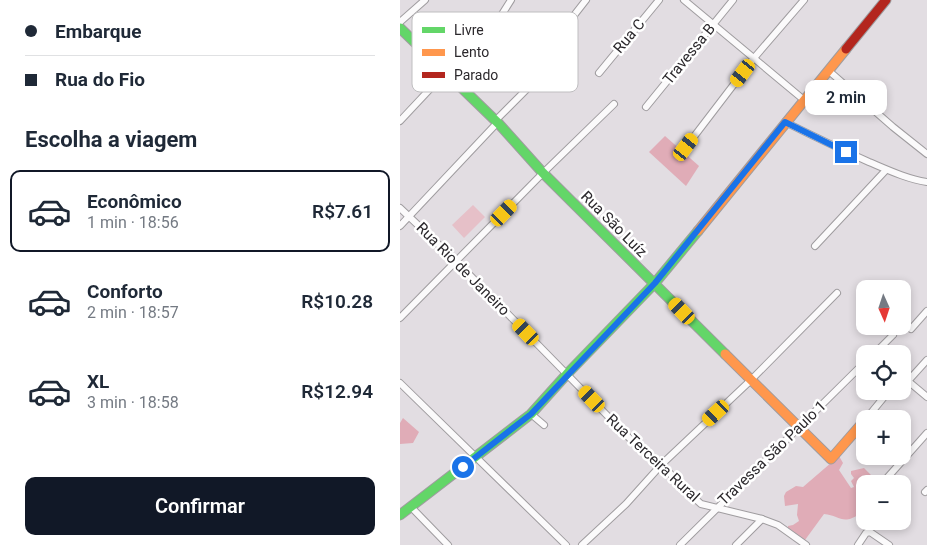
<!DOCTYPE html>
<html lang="pt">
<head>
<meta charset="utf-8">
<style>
	:root { --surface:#fff; --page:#f2f2f3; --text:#1f2937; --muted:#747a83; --line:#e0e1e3; --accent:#111827 }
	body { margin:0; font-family:Roboto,sans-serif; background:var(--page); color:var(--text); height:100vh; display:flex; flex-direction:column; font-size:19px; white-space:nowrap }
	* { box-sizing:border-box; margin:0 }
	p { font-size:16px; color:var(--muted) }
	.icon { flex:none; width:28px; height:28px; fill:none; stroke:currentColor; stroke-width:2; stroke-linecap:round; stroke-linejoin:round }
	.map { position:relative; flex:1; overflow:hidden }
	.side { display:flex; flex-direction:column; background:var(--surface); width:400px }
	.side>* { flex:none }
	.hud { display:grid; align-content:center; height:110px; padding:0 25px; background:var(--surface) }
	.needle { width:32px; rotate:177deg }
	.buttons { position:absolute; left:456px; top:280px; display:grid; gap:10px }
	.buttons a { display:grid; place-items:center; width:55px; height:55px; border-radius:10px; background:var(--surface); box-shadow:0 2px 8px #0003; font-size:25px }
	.end { position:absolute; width:22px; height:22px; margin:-11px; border:6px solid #1a73e8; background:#fff; box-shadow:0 0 0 2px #fff }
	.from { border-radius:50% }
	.bubble { position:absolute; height:35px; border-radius:10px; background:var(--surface); box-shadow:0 2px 8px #0003; font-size:16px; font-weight:600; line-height:35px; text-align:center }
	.car { position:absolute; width:15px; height:30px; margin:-15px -8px; border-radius:6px; box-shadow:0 0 4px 1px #0007; background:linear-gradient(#f5c518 24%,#345 0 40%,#f5c518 0 76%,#345 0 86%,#f5c518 0) }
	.hud b { display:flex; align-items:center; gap:18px; height:48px; font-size:19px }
	.hud b+b { border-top:1px solid var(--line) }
	.hud i { width:12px; height:12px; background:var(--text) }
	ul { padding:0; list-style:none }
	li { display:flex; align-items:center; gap:15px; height:82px; margin:0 10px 8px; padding:0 15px; border:2px solid transparent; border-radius:10px }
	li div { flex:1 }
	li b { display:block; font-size:19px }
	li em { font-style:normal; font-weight:600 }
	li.current { border-color:var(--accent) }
	li>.icon { width:45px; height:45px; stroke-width:1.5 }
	h2 { padding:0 25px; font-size:22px; line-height:60px }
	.action { display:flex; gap:10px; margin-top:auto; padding:10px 25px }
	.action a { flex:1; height:58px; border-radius:10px; background:var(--accent); color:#fff; font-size:20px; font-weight:600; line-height:58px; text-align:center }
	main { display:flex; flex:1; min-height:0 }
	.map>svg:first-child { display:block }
	.green { fill:#e6c0c8 }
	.forest { fill:#e0acb7 }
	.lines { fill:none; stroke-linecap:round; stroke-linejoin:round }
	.street-casing { stroke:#9f9c9f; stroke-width:8 }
	.fast-casing { stroke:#9f9c9f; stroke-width:11 }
	.slow-casing { stroke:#9f9c9f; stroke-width:11 }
	.jam-casing { stroke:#9f9c9f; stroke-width:11 }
	.street { stroke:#fbfafb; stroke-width:6 }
	.fast { stroke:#63d668; stroke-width:9 }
	.slow { stroke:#ff974d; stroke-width:9 }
	.jam { stroke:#b3261e; stroke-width:9 }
	.route { stroke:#1a73e8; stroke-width:6 }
	.labels { text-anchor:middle; stroke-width:5; stroke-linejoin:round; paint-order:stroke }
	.street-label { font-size:15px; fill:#2b282c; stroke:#fff }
	.key { fill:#fff; stroke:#bfbec0; stroke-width:1 }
	.key-label { font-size:14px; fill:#2b282c }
</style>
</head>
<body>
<main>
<section class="side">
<div class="hud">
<b><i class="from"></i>Embarque</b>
<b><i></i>Rua do Fio</b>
</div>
<h2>Escolha a viagem</h2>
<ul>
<li class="current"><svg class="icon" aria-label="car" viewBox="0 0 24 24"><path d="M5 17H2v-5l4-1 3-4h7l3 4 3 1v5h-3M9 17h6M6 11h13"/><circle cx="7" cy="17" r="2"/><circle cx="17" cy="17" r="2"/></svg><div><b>Econômico</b><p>1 min · 18:56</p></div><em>R$7.61</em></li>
<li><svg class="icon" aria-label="car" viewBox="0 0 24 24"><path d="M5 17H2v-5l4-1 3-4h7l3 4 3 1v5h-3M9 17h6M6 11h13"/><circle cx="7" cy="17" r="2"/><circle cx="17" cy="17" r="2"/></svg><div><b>Conforto</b><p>2 min · 18:57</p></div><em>R$10.28</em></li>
<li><svg class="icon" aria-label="car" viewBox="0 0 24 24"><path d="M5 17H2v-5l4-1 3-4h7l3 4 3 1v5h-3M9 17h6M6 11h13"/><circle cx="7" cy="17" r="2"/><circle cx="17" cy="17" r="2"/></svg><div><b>XL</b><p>3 min · 18:58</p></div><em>R$12.94</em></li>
</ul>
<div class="action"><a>Confirmar</a></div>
</section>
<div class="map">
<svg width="527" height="545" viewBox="0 0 527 545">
	<rect width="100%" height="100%" fill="#e2dde2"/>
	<path class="green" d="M73,205L85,217L64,238L52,225Z"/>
	<g class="forest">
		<path d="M265,136L299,166L286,186L249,152Z"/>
		<path d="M3,418L19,432L13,443L0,444V423Z"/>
		<path d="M439,456L443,463L439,470L451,488L454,487L451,481L454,478L451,474V471L464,468L471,475L470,479L462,486L465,485V518L459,514C443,526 439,515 424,514L405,540L388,528V526L393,525L399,521L397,515L398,504L385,506L384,496L386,492L396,486L403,487Z"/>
	</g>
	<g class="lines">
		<defs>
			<g id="street">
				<path d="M284,0L404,100"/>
				<path d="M0,22L25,0"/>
				<path d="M429,71L493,127L527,154"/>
				<path d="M199,73L259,0"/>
				<path d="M246,107L333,0"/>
				<path d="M0,121L45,73L92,30L111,0"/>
				<path d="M95,121L140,76L161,32L186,0"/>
				<path d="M385,122C413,136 440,149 469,162C488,170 507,179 527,182"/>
				<path d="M286,147L354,58L404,0"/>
				<path d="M0,208L57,262L240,449L262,464L279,484L301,504L362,519L378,525L406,545"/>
				<path d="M0,226L97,123"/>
				<path d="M415,246L486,170"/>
				<path d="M0,318L143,173L214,104"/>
				<path d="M511,329L527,311"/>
				<path d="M474,354L493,335"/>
				<path d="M508,381L527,360"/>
				<path d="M508,381L527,397"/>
				<path d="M0,383L166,545"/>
				<path d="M131,414L144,425"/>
				<path d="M466,419L489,391"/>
				<path d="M487,478L527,433"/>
				<path d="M525,492L527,490"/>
				<path d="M11,507L48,545"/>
				<path d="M182,545L226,504L262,464L350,381L437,293"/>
				<path d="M280,545L465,362"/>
				<path d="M336,545L362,519"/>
				<path d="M458,545L466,533L470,532L489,545"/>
			</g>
			<g id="fast">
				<path d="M0,28L99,124L143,173L325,354"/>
				<path d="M0,515L131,414L167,374L255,283L298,231"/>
			</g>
			<g id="slow">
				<path d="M298,231L446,49"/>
				<path d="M325,354L431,459L465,420"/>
			</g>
			<path id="jam" d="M446,49L486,0"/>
		</defs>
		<use href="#street" class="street-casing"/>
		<use href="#fast" class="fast-casing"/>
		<use href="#slow" class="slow-casing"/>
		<use href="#jam" class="jam-casing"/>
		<use href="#street" class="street"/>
		<use href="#fast" class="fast"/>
		<use href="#slow" class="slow"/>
		<use href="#jam" class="jam"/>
	</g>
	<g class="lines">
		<path class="route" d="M63,467L131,414L255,283L385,122L446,152"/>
	</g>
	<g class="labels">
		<g class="street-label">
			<text transform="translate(229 36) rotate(-50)" y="5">Rua C</text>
			<text transform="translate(289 54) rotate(-51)" y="5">Travessa B</text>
			<text transform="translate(214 224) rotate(45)" y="5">Rua São Luíz</text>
			<text transform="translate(63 269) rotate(45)" y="5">Rua Rio de Janeiro</text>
			<text transform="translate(372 453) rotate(-44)" y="5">Travessa São Paulo 1</text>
			<text transform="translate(253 458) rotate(43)" y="5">Rua Terceira Rural</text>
		</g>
	</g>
	<rect x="12" y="12" width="166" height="80" rx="8" class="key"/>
	<rect x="22" y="27" width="23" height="6" fill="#63d668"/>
	<rect x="22" y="49" width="23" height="7" fill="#ff974d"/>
	<rect x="22" y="72" width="23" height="6" fill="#b3261e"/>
	<g class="key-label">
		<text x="54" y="35">Livre</text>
		<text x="54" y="57">Lento</text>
		<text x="54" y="80">Parado</text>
	</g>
</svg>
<div class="buttons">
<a><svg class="needle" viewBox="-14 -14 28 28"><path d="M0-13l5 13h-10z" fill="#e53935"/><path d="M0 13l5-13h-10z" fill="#747a83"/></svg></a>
<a><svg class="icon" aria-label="locate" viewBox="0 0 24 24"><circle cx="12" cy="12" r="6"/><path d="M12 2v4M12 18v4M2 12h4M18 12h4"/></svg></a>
<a>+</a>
<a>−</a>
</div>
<i class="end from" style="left:63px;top:467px"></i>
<i class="end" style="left:446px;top:152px"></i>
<div class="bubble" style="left:405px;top:80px;width:82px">2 min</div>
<i class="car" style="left:343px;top:73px;rotate:217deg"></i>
<i class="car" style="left:286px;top:147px;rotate:37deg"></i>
<i class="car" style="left:104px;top:213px;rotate:44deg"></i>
<i class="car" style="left:282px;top:311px;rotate:316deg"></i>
<i class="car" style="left:126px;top:332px;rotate:316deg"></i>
<i class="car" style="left:192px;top:399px;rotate:316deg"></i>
<i class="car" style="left:316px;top:413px;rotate:227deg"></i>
</div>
</main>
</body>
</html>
